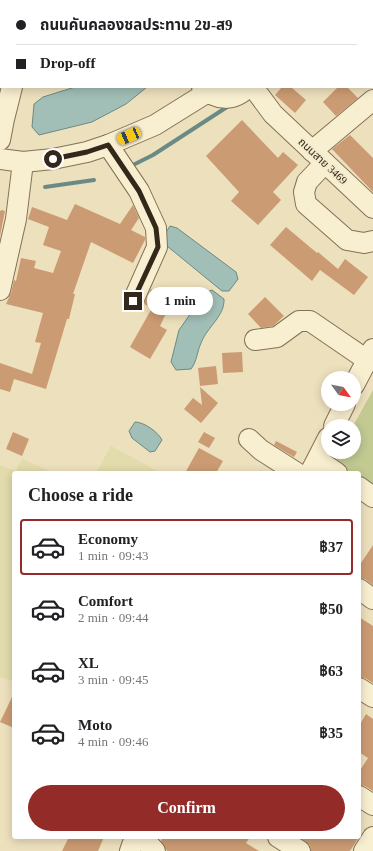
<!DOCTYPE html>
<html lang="en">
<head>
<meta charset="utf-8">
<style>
	:root { --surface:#fff; --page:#f6f6f6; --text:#202124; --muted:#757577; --line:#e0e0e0; --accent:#932b28 }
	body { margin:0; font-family:"Times New Roman","Noto Sans Thai",serif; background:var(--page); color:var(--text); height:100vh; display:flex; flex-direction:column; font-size:15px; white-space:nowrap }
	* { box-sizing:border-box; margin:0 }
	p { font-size:13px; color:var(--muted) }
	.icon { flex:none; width:22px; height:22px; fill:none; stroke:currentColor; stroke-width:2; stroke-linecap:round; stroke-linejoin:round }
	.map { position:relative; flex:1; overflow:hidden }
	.sheet { position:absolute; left:12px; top:471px; width:349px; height:368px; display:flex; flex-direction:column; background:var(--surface); border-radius:4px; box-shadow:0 2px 10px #0003 }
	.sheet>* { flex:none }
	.banner { position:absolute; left:0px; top:0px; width:373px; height:88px; box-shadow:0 2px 10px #0003; display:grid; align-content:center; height:88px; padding:0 16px; background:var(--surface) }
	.needle { width:26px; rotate:123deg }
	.fabs { position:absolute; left:321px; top:371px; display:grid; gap:8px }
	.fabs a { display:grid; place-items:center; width:40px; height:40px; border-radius:50%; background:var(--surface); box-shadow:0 2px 10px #0003; font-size:20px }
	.end { position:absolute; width:18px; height:18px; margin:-9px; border:5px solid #34281b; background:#fff; box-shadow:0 0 0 2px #fff }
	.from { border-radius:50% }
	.bubble { position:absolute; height:28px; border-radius:14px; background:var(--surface); box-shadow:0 2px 10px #0003; font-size:13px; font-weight:700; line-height:28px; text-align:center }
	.car { position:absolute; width:12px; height:24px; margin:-12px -6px; border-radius:5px; box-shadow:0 0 3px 1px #0007; background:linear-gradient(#f5c518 24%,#345 0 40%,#f5c518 0 76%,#345 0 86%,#f5c518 0) }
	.banner b { display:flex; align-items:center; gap:14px; height:38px; font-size:15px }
	.banner b+b { border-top:1px solid var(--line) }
	.banner i { width:10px; height:10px; background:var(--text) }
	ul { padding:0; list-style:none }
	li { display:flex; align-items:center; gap:12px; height:56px; margin:0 8px 6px; padding:0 8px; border:2px solid transparent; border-radius:4px }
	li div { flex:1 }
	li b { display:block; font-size:15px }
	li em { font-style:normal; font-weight:700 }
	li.active { border-color:var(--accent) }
	li>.icon { width:36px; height:36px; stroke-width:1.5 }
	h2 { padding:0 16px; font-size:18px; line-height:48px }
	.primary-button { display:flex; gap:8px; margin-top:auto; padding:8px 16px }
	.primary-button a { flex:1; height:46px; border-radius:24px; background:var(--accent); color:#fff; font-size:16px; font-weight:700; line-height:46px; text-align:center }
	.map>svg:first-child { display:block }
	.farmland { fill:#e2dbab }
	.green { fill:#c2ca92 }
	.water { fill:#a1beb7; stroke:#698b84 }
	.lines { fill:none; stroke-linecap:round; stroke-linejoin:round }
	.stream { stroke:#698b84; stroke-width:4 }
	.building { fill:#cb9b73 }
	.minor-casing { stroke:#847157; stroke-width:22 }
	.minor { stroke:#f8eed0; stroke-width:20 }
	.route { stroke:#34281b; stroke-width:5 }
	.labels { text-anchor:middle; stroke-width:4; stroke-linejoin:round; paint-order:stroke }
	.street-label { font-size:11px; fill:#34281b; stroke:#f4eacd }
</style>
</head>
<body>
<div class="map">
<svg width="373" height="851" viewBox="0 0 373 851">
	<rect width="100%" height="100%" fill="#ede0bd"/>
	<g class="farmland">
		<path d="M111,446L161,473H96Z"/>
		<path d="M22,459L54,473H14V682L0,677V465L16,471Z"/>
	</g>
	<path class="green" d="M373,390V487L359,478V473H352L334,461L339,452H354L353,426Z"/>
	<g class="water">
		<path d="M75,87H147L126,104L92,122L39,135L32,127L34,104L43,97Z"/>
		<path d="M170,226L177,228L236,272L238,279L229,291H222L167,246L165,234Z"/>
		<path d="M212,290L224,299C225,316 207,327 201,343C197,352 197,361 191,369L176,370L171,362L179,330L205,293Z"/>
		<path d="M135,422C144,422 158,432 162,440L155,451L150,452L132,438L129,431Z"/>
	</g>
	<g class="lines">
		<g class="stream">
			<path d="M320,1L321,0"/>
			<path d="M133,165L153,155L227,107"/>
			<path d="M45,187L94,180"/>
		</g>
	</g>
	<g class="building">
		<path d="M282,87H291L306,100L295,113L275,95Z"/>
		<path d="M338,87H347L358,98L336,116L323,102Z"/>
		<path d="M242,120L278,158L283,152L298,165L273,192L281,200L258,225L231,201L239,192L206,156Z"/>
		<path d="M350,135L373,158V192L332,149Z"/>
		<path d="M75,204L120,224L133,205L139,218L131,230L145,237V240L133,263L91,242L73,294H75L69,319H67L46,389L14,379L10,392L0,389V363L32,374L41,343L35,342L43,313L6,304L11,293L14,280L16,281L21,258L36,261L34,268L53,273L61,251L43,245L49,227L28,219L32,207L67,220Z"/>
		<path d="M2,210L5,211L0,236V211Z"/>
		<path d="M286,227L317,253L318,252L338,269L345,259L368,277L354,295L320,270L312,281L270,245Z"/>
		<path d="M151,289L173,299L160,326L167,330L150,359L130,347L152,308L144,304Z"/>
		<path d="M265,297L284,316L273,326L261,328L248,314Z"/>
		<path d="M242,352L243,372L223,373L222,353Z"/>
		<path d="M216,366L218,384L200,386L198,368Z"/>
		<path d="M200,387L218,403L201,423L184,409L193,398L202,405Z"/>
		<path d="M13,432L29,439L22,456L6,449Z"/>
		<path d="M204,432L215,438L209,448L198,442Z"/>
		<path d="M276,441L297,452L294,457L274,445Z"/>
		<path d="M199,448L223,461L216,473H185Z"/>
		<path d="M373,545V585L365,579L359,578V566Z"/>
		<path d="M359,617L373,626V683L365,678L359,677Z"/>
		<path d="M14,693V728L0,722Z"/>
		<path d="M366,714L373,719V791L365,786L359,785V772L368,758L359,752V726Z"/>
		<path d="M69,837H104L98,851H62Z"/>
		<path d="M163,837H250L246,843L259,851H167L161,841Z"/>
		<path d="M299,837H359L350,851H311L310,845Z"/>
	</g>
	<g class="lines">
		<defs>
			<g id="minor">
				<path d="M23,0V1"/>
				<path d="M252,0L253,1"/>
				<path d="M282,1V0"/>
				<path d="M202,87C216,101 234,102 248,87"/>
				<path d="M253,87L273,114L373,208"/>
				<path d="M0,140L4,119L12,87"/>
				<path d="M108,145L139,191L156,228L157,247L133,301"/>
				<path d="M312,151L373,100"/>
				<path d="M0,159L23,162L53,159L87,152L108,145L155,125L208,92"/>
				<path d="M325,163L307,182L304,192L306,204L347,240L364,243L373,241"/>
				<path d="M0,290L16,219L23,162"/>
				<path d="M255,340L277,337L299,321H310L367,360"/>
				<path d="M354,385L373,349"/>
				<path d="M334,426L345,404"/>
				<path d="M249,439L261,450L297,473"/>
				<path d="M318,460L337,473"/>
				<path d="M310,473L328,438"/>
				<path d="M359,487L373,497"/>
				<path d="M359,589L373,599"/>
				<path d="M359,688L373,697"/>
				<path d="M359,796L373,805"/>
				<path d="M142,837L155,851"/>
				<path d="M278,837L300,851"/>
				<path d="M130,851L135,837"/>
				<path d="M364,851L373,837"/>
			</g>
		</defs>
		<use href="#minor" class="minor-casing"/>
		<use href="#minor" class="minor"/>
	</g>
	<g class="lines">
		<path class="route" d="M53,159L87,152L108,145L139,191L156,228L158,247L133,301"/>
	</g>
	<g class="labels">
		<g class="street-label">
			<text transform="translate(323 161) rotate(43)" y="4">ถนนสาย 3469</text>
		</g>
	</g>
</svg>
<div class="fabs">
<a><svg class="needle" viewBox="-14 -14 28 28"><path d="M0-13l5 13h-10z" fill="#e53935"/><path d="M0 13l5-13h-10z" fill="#757577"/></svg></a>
<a><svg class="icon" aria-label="layers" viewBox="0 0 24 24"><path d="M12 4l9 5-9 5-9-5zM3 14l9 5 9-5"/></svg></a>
</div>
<i class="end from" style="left:53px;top:159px"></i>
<i class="end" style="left:133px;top:301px"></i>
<div class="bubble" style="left:147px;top:287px;width:66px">1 min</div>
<i class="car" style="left:129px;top:136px;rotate:247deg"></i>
<div class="banner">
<b><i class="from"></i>ถนนคันคลองชลประทาน 2ข-ส9</b>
<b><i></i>Drop-off</b>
</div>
<section class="sheet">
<h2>Choose a ride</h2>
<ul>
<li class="active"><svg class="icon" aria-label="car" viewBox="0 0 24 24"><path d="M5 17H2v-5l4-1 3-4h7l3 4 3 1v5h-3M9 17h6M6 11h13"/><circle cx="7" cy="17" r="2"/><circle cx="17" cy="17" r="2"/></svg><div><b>Economy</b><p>1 min · 09:43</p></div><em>฿37</em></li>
<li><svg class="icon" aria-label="car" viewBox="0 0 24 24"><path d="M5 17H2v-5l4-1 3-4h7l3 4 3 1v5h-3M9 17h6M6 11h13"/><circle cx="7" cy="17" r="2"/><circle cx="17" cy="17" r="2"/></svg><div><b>Comfort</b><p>2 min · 09:44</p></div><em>฿50</em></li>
<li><svg class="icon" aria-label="car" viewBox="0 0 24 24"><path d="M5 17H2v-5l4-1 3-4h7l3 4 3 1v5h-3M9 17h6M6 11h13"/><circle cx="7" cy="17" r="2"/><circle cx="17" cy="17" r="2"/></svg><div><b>XL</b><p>3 min · 09:45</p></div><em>฿63</em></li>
<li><svg class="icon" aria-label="car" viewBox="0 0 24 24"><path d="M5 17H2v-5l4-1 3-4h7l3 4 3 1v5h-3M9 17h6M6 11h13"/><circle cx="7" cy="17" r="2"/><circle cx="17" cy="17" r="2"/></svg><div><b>Moto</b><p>4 min · 09:46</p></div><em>฿35</em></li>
</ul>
<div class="primary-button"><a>Confirm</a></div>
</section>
</div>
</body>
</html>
